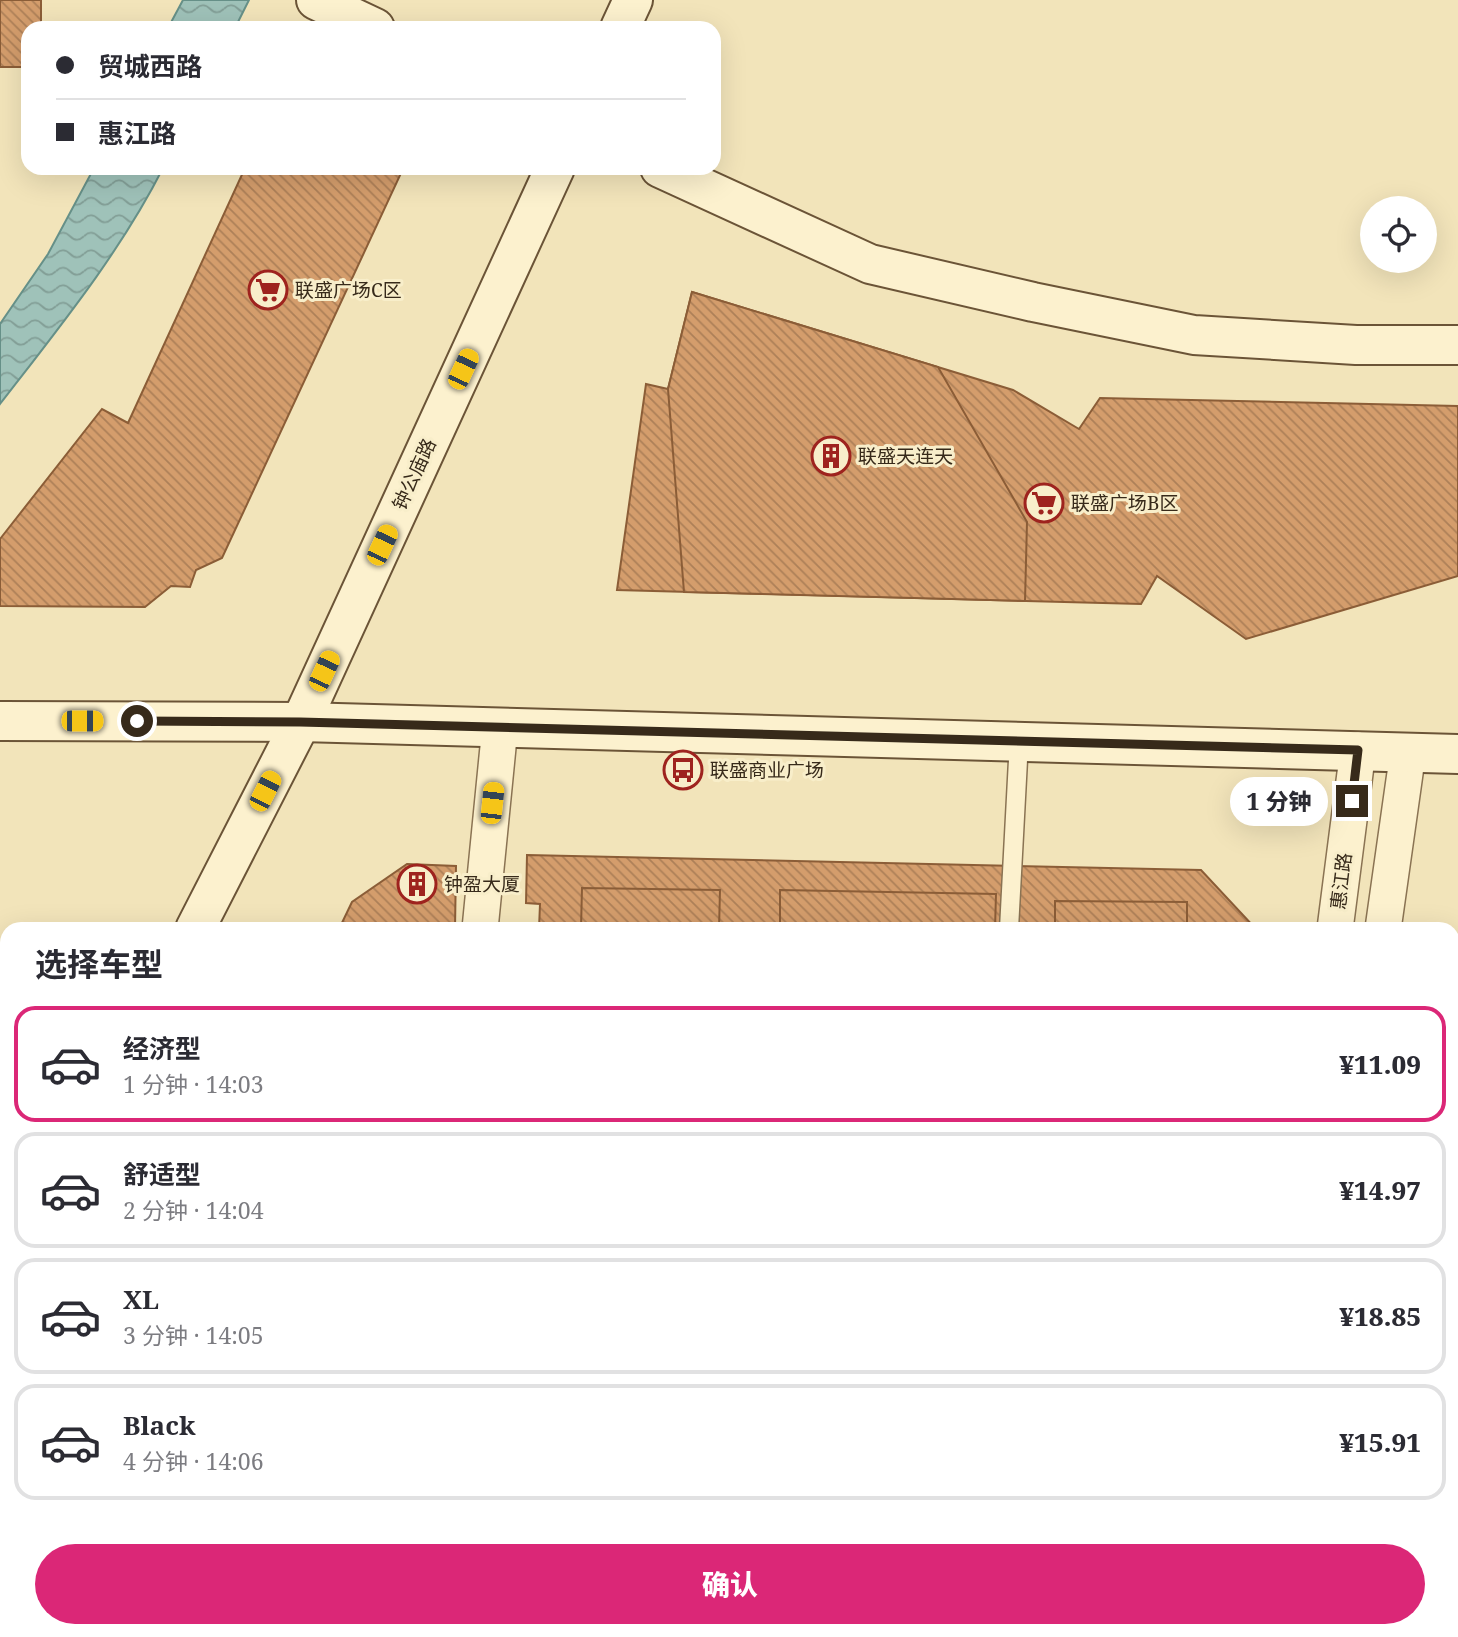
<!DOCTYPE html>
<html lang="zh">
<head>
<meta charset="utf-8">
<style>
	:root { --surface:#fff; --page:#f2f2f3; --text:#2b2b33; --muted:#7c7c81; --line:#e1e1e2; --accent:#db2777 }
	body { margin:0; font-family:"Noto Serif","Noto Sans SC",serif; background:var(--page); color:var(--text); height:100vh; display:flex; flex-direction:column; font-size:26px; white-space:nowrap }
	* { box-sizing:border-box; margin:0 }
	p { font-size:23px; color:var(--muted) }
	.icon { flex:none; width:38px; height:38px; fill:none; stroke:currentColor; stroke-width:2; stroke-linecap:round; stroke-linejoin:round }
	.map { position:relative; flex:1; overflow:hidden }
	.panel { position:absolute; left:0px; top:922px; width:1460px; height:716px; display:flex; flex-direction:column; background:var(--surface); border-radius:21px 21px 0 0; box-shadow:0 7px 28px #0002 }
	.panel>* { flex:none }
	.hud { position:absolute; left:21px; top:21px; width:700px; height:154px; border-radius:21px; box-shadow:0 7px 28px #0002; display:grid; align-content:center; height:154px; padding:0 35px; background:var(--surface) }
	.buttons { position:absolute; left:1360px; top:196px; display:grid; gap:14px }
	.buttons a { display:grid; place-items:center; width:77px; height:77px; border-radius:50%; background:var(--surface); box-shadow:0 7px 28px #0002; font-size:35px }
	.end { position:absolute; width:32px; height:32px; margin:-16px; border:9px solid #372a1a; background:#fff; box-shadow:0 0 0 4px #fff }
	.from { border-radius:50% }
	.bubble { position:absolute; height:49px; border-radius:24px; background:var(--surface); box-shadow:0 7px 28px #0002; font-size:23px; font-weight:800; line-height:49px; text-align:center }
	.car { position:absolute; width:21px; height:42px; margin:-21px -10px; border-radius:9px; box-shadow:0 0 5px 2px #0007; background:linear-gradient(#f5c518 24%,#345 0 40%,#f5c518 0 76%,#345 0 86%,#f5c518 0) }
	.hud b { display:flex; align-items:center; gap:24px; height:66px; font-size:26px }
	.hud b+b { border-top:2px solid var(--line) }
	.hud i { width:18px; height:18px; background:var(--text) }
	ul { padding:0; list-style:none }
	li { display:flex; align-items:center; gap:21px; height:116px; margin:0 14px 10px; padding:0 21px; border:4px solid var(--line); border-radius:21px }
	li div { flex:1 }
	li b { display:block; font-size:26px }
	li em { font-style:normal; font-weight:800 }
	li.selected { border-color:var(--accent) }
	li>.icon { width:63px; height:63px; stroke-width:1.5 }
	h2 { padding:0 35px; font-size:32px; line-height:84px }
	.cta { display:flex; gap:14px; margin-top:auto; padding:14px 35px }
	.cta a { flex:1; height:80px; border-radius:42px; background:var(--accent); color:#fff; font-size:28px; font-weight:800; line-height:80px; text-align:center }
	.map>svg:first-child { display:block }
	.water { fill:url(#water-waves); stroke:#669088; stroke-width:2 }
	.building { fill:url(#building-back-hatch); stroke:#8b5d37; stroke-width:2 }
	.lines { fill:none; stroke-linecap:round; stroke-linejoin:round }
	.lane-casing { stroke:#8a7353; stroke-width:21 }
	.street-casing { stroke:#8a7353; stroke-width:38 }
	.secondary-casing { stroke:#6b5437; stroke-width:42 }
	.lane { stroke:#fcf1ce; stroke-width:18 }
	.street { stroke:#fcf1ce; stroke-width:35 }
	.secondary { stroke:#fcf1ce; stroke-width:38 }
	.route { stroke:#372a1a; stroke-width:9 }
	.labels { text-anchor:middle; stroke-width:6; stroke-linejoin:round; paint-order:stroke }
	.poi-label { font-size:19px; fill:#372a1a; stroke:#f8eeca; text-anchor:start }
	.street-label { font-size:19px; fill:#372a1a; stroke:#f8eeca }
</style>
</head>
<body>
<div class="map">
<svg width="1458" height="1637" viewBox="0 0 1458 1637">
	<defs>
		<pattern id="water-waves" width="16" height="10" patternUnits="userSpaceOnUse" patternTransform="scale(1.75)"><rect width="16" height="10" fill="#9fc2b9"/><path d="M0 5q4-4 8 0t8 0" fill="none" stroke="#829e96"/></pattern>
		<pattern id="building-back-hatch" width="6" height="6" patternUnits="userSpaceOnUse" patternTransform="scale(1.75)"><rect width="6" height="6" fill="#d49d6c"/><path d="M-1 5l2 2M0 0l6 6M5-1l2 2" fill="none" stroke="#ad8058"/></pattern>
	</defs>
	<rect width="100%" height="100%" fill="#f2e4ba"/>
	<g class="water">
		<path d="M183,0H249L235,28H168Z"/>
		<path d="M94,168H163C120,253 58,329 0,404V324L48,254Z"/>
	</g>
	<g class="building">
		<path d="M0,0H41V28H28V67H0Z"/>
		<path d="M245,168H396L402,171L222,558L196,570L190,587L171,586L145,607L0,606V539L102,409L128,423Z"/>
		<path d="M692,292L1013,390L1079,429L1100,398L1458,406V576L1246,639L1157,576L1141,604L617,590L646,384L668,389Z"/>
		<path d="M692,292L938,367L1027,522L1025,601L684,592L668,389Z"/>
		<path d="M527,855L1201,870L1256,929H539L540,904L526,903Z"/>
		<path d="M407,864L456,866L455,929H339L352,902Z"/>
		<path d="M582,888L720,890L719,929H581Z"/>
		<path d="M780,890L996,894L995,929H780Z"/>
		<path d="M1055,901L1187,902V929H1055Z"/>
		<rect x="1452" y="996" width="6" height="49"/>
		<path d="M0,1006L7,1009V1015L0,1028Z"/>
		<rect x="1452" y="1130" width="6" height="46"/>
		<rect x="1452" y="1262" width="6" height="43"/>
		<path d="M1452,1408H1458V1451L1452,1450Z"/>
		<path d="M0,1507L7,1510V1587L0,1601Z"/>
		<path d="M190,1631H312L324,1637H202Z"/>
		<path d="M550,1631H588L586,1637H563Z"/>
		<path d="M624,1631H676L686,1637H621Z"/>
		<path d="M917,1631H1014L1011,1637H914Z"/>
		<path d="M1216,1631H1262L1259,1637H1213Z"/>
		<path d="M1219,1631H1227L1239,1637H1216Z"/>
	</g>
	<g class="lines">
		<defs>
			<g id="lane">
				<path d="M1009,929L1019,741"/>
				<path d="M1452,966H1458"/>
				<path d="M1452,1564L1458,1552"/>
				<path d="M1452,1593H1458"/>
				<path d="M85,1631L96,1637"/>
				<path d="M368,1637L370,1631"/>
				<path d="M1419,1637L1422,1631"/>
			</g>
			<g id="street">
				<path d="M480,929L500,727"/>
				<path d="M1335,929L1358,750"/>
				<path d="M1383,929L1408,752"/>
				<path d="M1122,1637L1125,1631"/>
				<path d="M1161,1637L1164,1631"/>
			</g>
			<g id="secondary">
				<path d="M316,0L375,28"/>
				<path d="M620,28L633,0"/>
				<path d="M660,168L870,264L1033,302L1194,335L1356,345H1458"/>
				<path d="M0,721L301,722L1458,754"/>
				<path d="M195,929L301,722L555,168"/>
				<path d="M0,1305L7,1292"/>
			</g>
		</defs>
		<use href="#lane" class="lane-casing"/>
		<use href="#street" class="street-casing"/>
		<use href="#secondary" class="secondary-casing"/>
		<use href="#lane" class="lane"/>
		<use href="#street" class="street"/>
		<use href="#secondary" class="secondary"/>
	</g>
	<g class="lines">
		<path class="route" d="M137,721L300,722L1358,750L1352,801"/>
	</g>
	<defs>
		<symbol id="supermarket-ring" viewBox="-11 -11 22 22"><circle r="9.5" fill="#f8eeca" stroke="#9e231e" stroke-width="1.5"/><path d="M-6-5.5h2.5l.6 2H6L4.5 2H-2.5L-4.4-4H-6ZM-1.5 3.2a1.3 1.3 0 1 0 .1 0ZM3 3.2a1.3 1.3 0 1 0 .1 0Z" fill="#9e231e"/></symbol>
		<symbol id="building-ring" viewBox="-11 -11 22 22"><circle r="9.5" fill="#f8eeca" stroke="#9e231e" stroke-width="1.5"/><path d="M-4-6H4V6H1V3H-1V6H-4ZM-2.5-4.3h1.7v1.8h-1.7ZM.8-4.3h1.7v1.8H.8ZM-2.5-1h1.7V.8h-1.7ZM.8-1h1.7V.8H.8Z" fill="#9e231e"/></symbol>
		<symbol id="bus-ring" viewBox="-11 -11 22 22"><circle r="9.5" fill="#f8eeca" stroke="#9e231e" stroke-width="1.5"/><path d="M-5-6H5V4H4V6H2V4H-2V6H-4V4H-5ZM-3.5-4V0h7V-4ZM-3.5 1.2v1.5H-2V1.2ZM2 1.2v1.5H3.5V1.2Z" fill="#9e231e"/></symbol>
	</defs>
	<g fill-rule="evenodd">
		<use href="#supermarket-ring" x="246" y="268" width="44" height="44"/>
		<use href="#building-ring" x="809" y="434" width="44" height="44"/>
		<use href="#supermarket-ring" x="1022" y="481" width="44" height="44"/>
		<use href="#bus-ring" x="661" y="748" width="44" height="44"/>
		<use href="#building-ring" x="395" y="862" width="44" height="44"/>
	</g>
	<g class="labels">
		<g class="poi-label">
			<text x="295" y="297">联盛广场C区</text>
			<text x="858" y="463">联盛天连天</text>
			<text x="1071" y="510">联盛广场B区</text>
			<text x="710" y="777">联盛商业广场</text>
			<text x="444" y="891">钟盈大厦</text>
		</g>
		<g class="street-label">
			<text transform="translate(414 474) rotate(-65)" y="7">钟公庙路</text>
			<text transform="translate(1341 881) rotate(-83)" y="7">惠江路</text>
		</g>
	</g>
</svg>
<div class="buttons">
<a><svg class="icon" aria-label="locate" viewBox="0 0 24 24"><circle cx="12" cy="12" r="6"/><path d="M12 2v4M12 18v4M2 12h4M18 12h4"/></svg></a>
</div>
<i class="end from" style="left:137px;top:721px"></i>
<i class="end" style="left:1352px;top:801px"></i>
<div class="bubble" style="left:1230px;top:777px;width:98px">1 分钟</div>
<i class="car" style="left:463px;top:369px;rotate:25deg"></i>
<i class="car" style="left:382px;top:545px;rotate:25deg"></i>
<i class="car" style="left:324px;top:671px;rotate:25deg"></i>
<i class="car" style="left:82px;top:721px;rotate:90deg"></i>
<i class="car" style="left:265px;top:791px;rotate:27deg"></i>
<i class="car" style="left:492px;top:803px;rotate:6deg"></i>
<div class="hud">
<b><i class="from"></i>贸城西路</b>
<b><i></i>惠江路</b>
</div>
<section class="panel">
<h2>选择车型</h2>
<ul>
<li class="selected"><svg class="icon" aria-label="car" viewBox="0 0 24 24"><path d="M5 17H2v-5l4-1 3-4h7l3 4 3 1v5h-3M9 17h6M6 11h13"/><circle cx="7" cy="17" r="2"/><circle cx="17" cy="17" r="2"/></svg><div><b>经济型</b><p>1 分钟 · 14:03</p></div><em>¥11.09</em></li>
<li><svg class="icon" aria-label="car" viewBox="0 0 24 24"><path d="M5 17H2v-5l4-1 3-4h7l3 4 3 1v5h-3M9 17h6M6 11h13"/><circle cx="7" cy="17" r="2"/><circle cx="17" cy="17" r="2"/></svg><div><b>舒适型</b><p>2 分钟 · 14:04</p></div><em>¥14.97</em></li>
<li><svg class="icon" aria-label="car" viewBox="0 0 24 24"><path d="M5 17H2v-5l4-1 3-4h7l3 4 3 1v5h-3M9 17h6M6 11h13"/><circle cx="7" cy="17" r="2"/><circle cx="17" cy="17" r="2"/></svg><div><b>XL</b><p>3 分钟 · 14:05</p></div><em>¥18.85</em></li>
<li><svg class="icon" aria-label="car" viewBox="0 0 24 24"><path d="M5 17H2v-5l4-1 3-4h7l3 4 3 1v5h-3M9 17h6M6 11h13"/><circle cx="7" cy="17" r="2"/><circle cx="17" cy="17" r="2"/></svg><div><b>Black</b><p>4 分钟 · 14:06</p></div><em>¥15.91</em></li>
</ul>
<div class="cta"><a>确认</a></div>
</section>
</div>
</body>
</html>
